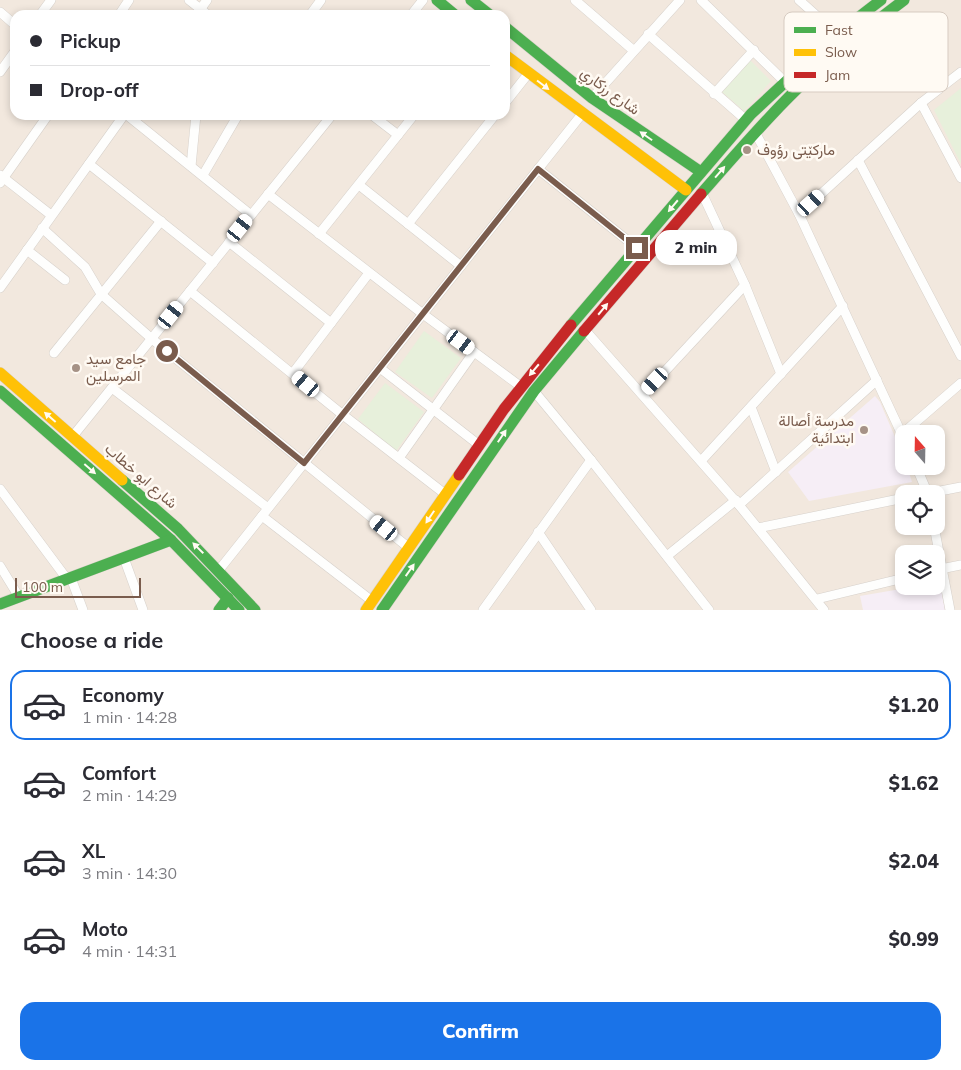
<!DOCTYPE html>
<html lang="en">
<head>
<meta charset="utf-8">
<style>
	:root { --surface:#fff; --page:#f2f2f3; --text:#2b2b33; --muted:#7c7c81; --line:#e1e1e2; --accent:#1a73e8 }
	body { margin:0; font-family:Mulish,Vazirmatn,sans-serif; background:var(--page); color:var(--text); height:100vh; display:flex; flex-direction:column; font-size:19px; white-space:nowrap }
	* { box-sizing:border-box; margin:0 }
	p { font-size:16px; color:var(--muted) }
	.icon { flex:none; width:28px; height:28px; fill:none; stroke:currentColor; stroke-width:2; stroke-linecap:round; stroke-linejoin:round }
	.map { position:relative; height:610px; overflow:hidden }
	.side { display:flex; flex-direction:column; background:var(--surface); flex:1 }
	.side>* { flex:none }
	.guide { position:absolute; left:10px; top:10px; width:500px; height:110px; border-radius:15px; box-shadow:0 2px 8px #0003; display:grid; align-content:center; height:110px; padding:0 20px; background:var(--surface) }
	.needle { width:32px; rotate:340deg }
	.buttons { position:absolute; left:895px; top:425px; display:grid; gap:10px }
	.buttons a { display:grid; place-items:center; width:50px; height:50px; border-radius:10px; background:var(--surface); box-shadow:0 2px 8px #0003; font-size:25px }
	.scale { position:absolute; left:15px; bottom:12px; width:126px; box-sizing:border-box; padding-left:5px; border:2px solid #7a5c4d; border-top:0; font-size:14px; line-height:18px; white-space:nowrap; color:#7a5c4d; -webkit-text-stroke:4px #fffaf3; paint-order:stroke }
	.end { position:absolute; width:22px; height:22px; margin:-11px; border:6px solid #7a5c4d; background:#fff; box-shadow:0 0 0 2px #fff }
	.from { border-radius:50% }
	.bubble { position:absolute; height:35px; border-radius:15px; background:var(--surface); box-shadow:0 2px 8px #0003; font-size:16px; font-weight:800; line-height:35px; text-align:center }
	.car { position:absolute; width:15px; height:30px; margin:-15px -8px; border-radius:6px; box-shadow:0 0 4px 1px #0007; background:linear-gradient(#fff 24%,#345 0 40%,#fff 0 76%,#345 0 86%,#fff 0) }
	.guide b { display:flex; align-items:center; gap:18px; height:48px; font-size:19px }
	.guide b+b { border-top:1px solid var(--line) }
	.guide i { width:12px; height:12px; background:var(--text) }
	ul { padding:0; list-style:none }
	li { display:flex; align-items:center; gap:15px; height:70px; margin:0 10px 8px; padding:0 10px; border:2px solid transparent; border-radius:15px }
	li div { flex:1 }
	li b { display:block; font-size:19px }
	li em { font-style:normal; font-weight:800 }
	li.selected { border-color:var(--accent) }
	li>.icon { width:45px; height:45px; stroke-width:1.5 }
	h2 { padding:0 20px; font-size:22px; line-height:60px }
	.cta { display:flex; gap:10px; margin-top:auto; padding:10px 20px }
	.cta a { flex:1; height:58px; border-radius:15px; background:var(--accent); color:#fff; font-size:20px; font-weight:800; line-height:58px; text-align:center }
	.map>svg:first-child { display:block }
	.residential { fill:#f2e8de; fill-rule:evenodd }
	.education { fill:#f6eef6 }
	.green { fill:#e7f0db }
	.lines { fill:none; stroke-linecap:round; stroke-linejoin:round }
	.street-casing { stroke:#d7d1cb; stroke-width:10 }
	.fast-casing { stroke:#d9d2cb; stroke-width:12 }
	.slow-casing { stroke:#d9d2cb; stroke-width:12 }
	.jam-casing { stroke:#d9d2cb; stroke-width:12 }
	.street { stroke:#fefefd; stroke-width:9 }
	.fast { stroke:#4caf50; stroke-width:11 }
	.slow { stroke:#ffc107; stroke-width:11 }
	.jam { stroke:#c62828; stroke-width:11 }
	.oneway { fill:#fffaf3 }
	.route { stroke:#7a5c4d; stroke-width:6 }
	.poi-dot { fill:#a69286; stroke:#fffaf3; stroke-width:2 }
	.labels { text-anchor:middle; stroke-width:5; stroke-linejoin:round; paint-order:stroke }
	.street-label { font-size:15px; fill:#7a5c4d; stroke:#fffaf3 }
	.poi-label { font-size:15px; fill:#7a5c4d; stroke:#fffaf3; text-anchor:start }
	.key { fill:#fffaf3; stroke:#d7cbc1; stroke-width:1 }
	.key-label { font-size:14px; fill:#7a5c4d }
</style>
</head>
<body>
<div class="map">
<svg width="961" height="610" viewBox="0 0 961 610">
	<rect width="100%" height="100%" fill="#f9f5f0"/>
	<path class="residential" d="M0,0H961V610H0ZM15,15H505V115H15ZM904,434H936V466H904ZM904,494H936V526H904ZM904,554H936V586H904Z"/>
	<g class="education">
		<path d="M875,396L880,402L904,458V466H907L912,482L809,501L788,472Z"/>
		<path d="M936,583H940L945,610H863L860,596L918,586H936Z"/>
	</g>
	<g class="green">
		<path d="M750,60L771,81L744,111L721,91Z"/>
		<path d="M961,88V164L934,110Z"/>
		<path d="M424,331L461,358L432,398L395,372Z"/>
		<path d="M385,383L424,412L396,451L358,419Z"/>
	</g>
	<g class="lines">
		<defs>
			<g id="street">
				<path d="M189,0L208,15"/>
				<path d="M575,0L633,50"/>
				<path d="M701,0L785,82"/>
				<path d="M799,0L837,34"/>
				<path d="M0,12L15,25"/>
				<path d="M40,15L51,0"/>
				<path d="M119,15L129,0"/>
				<path d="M196,15L207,0"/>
				<path d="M310,15L321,0"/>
				<path d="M411,15L423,0"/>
				<path d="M648,34L746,120"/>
				<path d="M0,72L15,51"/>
				<path d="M714,94L754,50"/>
				<path d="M592,98L680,0"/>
				<path d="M505,103L528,74"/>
				<path d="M921,103L961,178"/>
				<path d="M127,115L251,215"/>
				<path d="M372,115L398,135"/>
				<path d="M755,132L799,214L904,439"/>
				<path d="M858,160L961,356"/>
				<path d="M89,164L213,263"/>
				<path d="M191,166L196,115"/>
				<path d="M538,169L637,248"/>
				<path d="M0,175L51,215"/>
				<path d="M203,175L238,115"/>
				<path d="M0,183L48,115"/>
				<path d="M359,185L461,266"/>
				<path d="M702,193L745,285L781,374"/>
				<path d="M268,194L423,314L520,386"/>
				<path d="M799,214L921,103L961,72"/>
				<path d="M408,224L495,115"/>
				<path d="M42,228L85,267L101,294L152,339L409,548"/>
				<path d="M319,234L414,115"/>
				<path d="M229,242L331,323"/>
				<path d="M27,250L65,280"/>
				<path d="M0,288L124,115"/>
				<path d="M190,291L343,415L445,494"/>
				<path d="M585,330L739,505L824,610"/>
				<path d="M54,353L161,221"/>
				<path d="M380,368L479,445"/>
				<path d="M293,373L369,273"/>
				<path d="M112,388L268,508"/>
				<path d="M534,391L591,460L709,610"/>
				<path d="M643,395L745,285"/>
				<path d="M751,407L776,472"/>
				<path d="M902,434L961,383"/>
				<path d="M73,436L332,115"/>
				<path d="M399,458L474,352"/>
				<path d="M701,461L843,306"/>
				<path d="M916,466L928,494"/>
				<path d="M0,489L67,579"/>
				<path d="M925,494L961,487"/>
				<path d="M739,505L877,380"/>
				<path d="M262,516L372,601"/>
				<path d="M934,526L950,610"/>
				<path d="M758,528L904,498"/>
				<path d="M538,532L591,610"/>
				<path d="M667,556L736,500"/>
				<path d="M124,558L143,610"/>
				<path d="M0,566L19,597"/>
				<path d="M219,570L582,114"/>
				<path d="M936,570L961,565"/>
				<path d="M71,578L83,610"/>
				<path d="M817,599L904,578"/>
				<path d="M483,610L591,460"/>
			</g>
			<g id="fast">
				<path d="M437,0L455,15"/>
				<path d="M471,0L490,15"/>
				<path d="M505,27L592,98L701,172"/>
				<path d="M701,194C732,159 762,123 796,90C829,57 867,28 904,0"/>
				<path d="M571,325L751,114L837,34L881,0"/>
				<path d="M0,391L171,540L239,610"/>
				<path d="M122,480L178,529L255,610"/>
				<path d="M0,604L171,540"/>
				<path d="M219,610L228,598"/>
				<path d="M382,610L534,391L584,331"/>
			</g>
			<g id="slow">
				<path d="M505,55L686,190"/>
				<path d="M0,373L122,480"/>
				<path d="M366,610L459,475"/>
			</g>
			<g id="jam">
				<path d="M584,331L701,194"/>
				<path d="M459,475L504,409L571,325"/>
			</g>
		</defs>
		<use href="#street" class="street-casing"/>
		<use href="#fast" class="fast-casing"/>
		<use href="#slow" class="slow-casing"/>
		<use href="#jam" class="jam-casing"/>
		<use href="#street" class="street"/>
		<use href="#fast" class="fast"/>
		<use href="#slow" class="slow"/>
		<use href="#jam" class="jam"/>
	</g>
	<defs><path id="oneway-solid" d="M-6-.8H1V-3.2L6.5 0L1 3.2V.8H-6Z" transform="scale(1.25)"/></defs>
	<g class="oneway">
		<use href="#oneway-solid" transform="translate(543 85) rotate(37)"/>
		<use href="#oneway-solid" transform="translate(646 136) rotate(-145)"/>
		<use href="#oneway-solid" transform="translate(720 172) rotate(-49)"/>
		<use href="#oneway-solid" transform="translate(673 206) rotate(130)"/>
		<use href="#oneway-solid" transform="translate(603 309) rotate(-50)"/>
		<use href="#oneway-solid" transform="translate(534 370) rotate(130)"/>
		<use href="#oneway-solid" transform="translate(50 417) rotate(-139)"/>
		<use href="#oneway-solid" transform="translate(502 436) rotate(-56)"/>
		<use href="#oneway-solid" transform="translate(90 469) rotate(41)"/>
		<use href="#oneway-solid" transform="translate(430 517) rotate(124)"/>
		<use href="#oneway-solid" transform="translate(198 548) rotate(-135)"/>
		<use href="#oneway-solid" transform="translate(410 570) rotate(-55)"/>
	</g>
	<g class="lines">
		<path class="route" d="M167,351L304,463L538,169L637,248"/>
	</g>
	<g class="poi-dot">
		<circle cx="747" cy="150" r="5"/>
		<circle cx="76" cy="368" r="5"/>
		<circle cx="864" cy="430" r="5"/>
	</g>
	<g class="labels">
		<g class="street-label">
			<text transform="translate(610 91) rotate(36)" y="5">شارع رزكاري</text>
			<text transform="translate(141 476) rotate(41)" y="5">شارع ابو خطاب</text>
		</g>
		<g class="poi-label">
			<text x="757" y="155">ماركێتى رؤوف</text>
			<text x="86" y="364">جامع سيد<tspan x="86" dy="17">المرسلين</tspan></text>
			<text x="854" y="426" text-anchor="end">مدرسة أصالة<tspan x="854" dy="17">ابتدائية</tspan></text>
		</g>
	</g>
	<rect x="784" y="12" width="164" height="80" rx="8" class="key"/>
	<rect x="794" y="27" width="22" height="6" fill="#4caf50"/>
	<rect x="794" y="49" width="22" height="7" fill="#ffc107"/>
	<rect x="794" y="72" width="22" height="6" fill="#c62828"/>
	<g class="key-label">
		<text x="825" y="35">Fast</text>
		<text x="825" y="57">Slow</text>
		<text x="825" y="80">Jam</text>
	</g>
</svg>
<div class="buttons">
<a><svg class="needle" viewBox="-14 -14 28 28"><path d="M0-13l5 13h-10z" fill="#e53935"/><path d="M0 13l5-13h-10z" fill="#7c7c81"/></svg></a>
<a><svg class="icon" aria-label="locate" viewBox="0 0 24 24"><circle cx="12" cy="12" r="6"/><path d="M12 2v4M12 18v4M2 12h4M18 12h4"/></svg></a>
<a><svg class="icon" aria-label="layers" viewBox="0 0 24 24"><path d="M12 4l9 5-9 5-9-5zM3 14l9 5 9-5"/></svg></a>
</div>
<div class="scale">100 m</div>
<i class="end from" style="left:167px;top:351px"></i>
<i class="end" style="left:637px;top:248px"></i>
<div class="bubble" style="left:655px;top:230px;width:82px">2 min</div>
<i class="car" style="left:811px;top:203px;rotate:48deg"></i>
<i class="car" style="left:240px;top:228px;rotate:39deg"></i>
<i class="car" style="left:171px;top:315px;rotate:39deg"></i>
<i class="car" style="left:461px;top:342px;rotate:126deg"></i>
<i class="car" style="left:655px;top:381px;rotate:223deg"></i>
<i class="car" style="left:306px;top:384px;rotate:310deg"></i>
<i class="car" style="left:384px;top:528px;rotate:309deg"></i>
<div class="guide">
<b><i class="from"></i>Pickup</b>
<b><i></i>Drop-off</b>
</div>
</div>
<section class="side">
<h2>Choose a ride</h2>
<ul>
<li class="selected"><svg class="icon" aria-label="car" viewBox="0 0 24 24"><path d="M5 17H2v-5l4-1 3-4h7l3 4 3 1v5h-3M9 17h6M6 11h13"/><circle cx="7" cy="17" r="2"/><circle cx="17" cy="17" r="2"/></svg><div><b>Economy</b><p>1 min · 14:28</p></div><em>$1.20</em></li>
<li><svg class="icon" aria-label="car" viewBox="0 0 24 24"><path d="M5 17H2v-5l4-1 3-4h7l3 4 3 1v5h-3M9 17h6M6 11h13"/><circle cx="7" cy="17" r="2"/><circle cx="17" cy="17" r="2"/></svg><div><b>Comfort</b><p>2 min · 14:29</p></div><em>$1.62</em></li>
<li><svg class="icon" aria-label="car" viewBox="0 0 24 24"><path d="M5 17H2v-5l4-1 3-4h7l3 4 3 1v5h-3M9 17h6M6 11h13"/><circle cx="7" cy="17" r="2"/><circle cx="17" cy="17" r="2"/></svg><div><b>XL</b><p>3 min · 14:30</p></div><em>$2.04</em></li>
<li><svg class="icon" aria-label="car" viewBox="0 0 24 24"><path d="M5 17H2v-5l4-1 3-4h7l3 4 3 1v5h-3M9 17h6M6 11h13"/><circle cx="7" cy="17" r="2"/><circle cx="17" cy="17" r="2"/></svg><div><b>Moto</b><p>4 min · 14:31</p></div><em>$0.99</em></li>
</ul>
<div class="cta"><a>Confirm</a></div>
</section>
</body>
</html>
